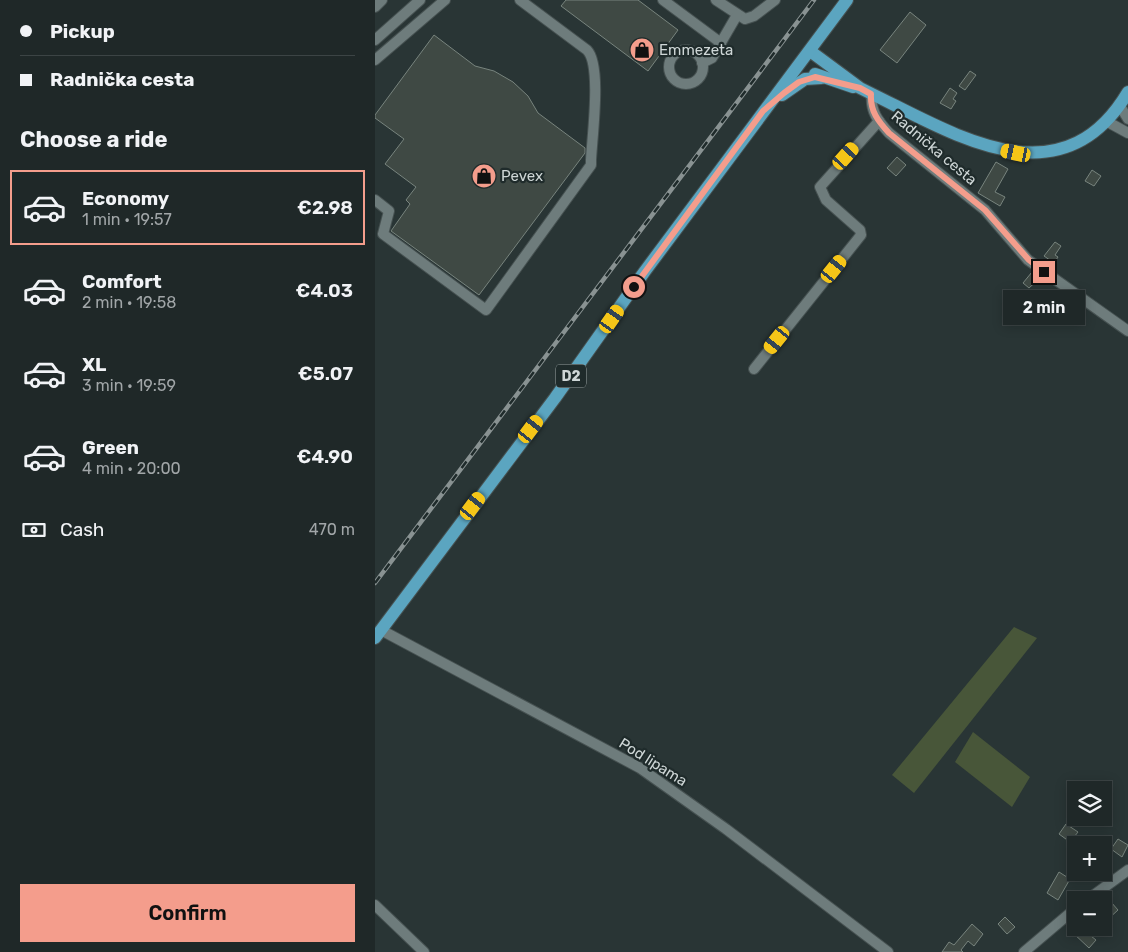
<!DOCTYPE html>
<html lang="en">
<head>
<meta charset="utf-8">
<style>
	:root { --surface:#1f2828; --page:#2c3434; --text:#f1f3f6; --muted:#a1a6a8; --line:#3c4445; --accent:#f49d8c }
	body { margin:0; font-family:Rubik,sans-serif; background:var(--page); color:var(--text); height:100vh; display:flex; flex-direction:column; font-size:19px; white-space:nowrap }
	* { box-sizing:border-box; margin:0 }
	p { font-size:16px; color:var(--muted) }
	.icon { flex:none; width:28px; height:28px; fill:none; stroke:currentColor; stroke-width:2; stroke-linecap:round; stroke-linejoin:round }
	.map { position:relative; flex:1; overflow:hidden }
	.panel { display:flex; flex-direction:column; background:var(--surface); width:375px }
	.panel>* { flex:none }
	.guide { display:grid; align-content:center; height:110px; padding:0 20px; background:var(--surface) }
	.tools { position:absolute; left:692px; top:781px; display:grid; gap:10px }
	.tools a { display:grid; place-items:center; width:45px; height:45px; border-radius:0px; background:var(--surface); box-shadow:0 2px 12px #0003,0 0 0 1px var(--line); font-size:25px }
	.end { position:absolute; width:22px; height:22px; margin:-11px; border:6px solid #f49d8c; background:#111; box-shadow:0 0 0 2px #111 }
	.from { border-radius:50% }
	.bubble { position:absolute; height:35px; border-radius:0px; background:var(--surface); box-shadow:0 2px 12px #0003,0 0 0 1px var(--line); font-size:16px; font-weight:600; line-height:35px; text-align:center }
	.car { position:absolute; width:15px; height:30px; margin:-15px -8px; border-radius:6px; box-shadow:0 0 4px 1px #0007; background:linear-gradient(#f5c518 24%,#345 0 40%,#f5c518 0 76%,#345 0 86%,#f5c518 0) }
	.guide b { display:flex; align-items:center; gap:18px; height:48px; font-size:19px }
	.guide b+b { border-top:1px solid var(--line) }
	.guide i { width:12px; height:12px; background:var(--text) }
	ul { padding:0; list-style:none }
	li { display:flex; align-items:center; gap:15px; height:75px; margin:0 10px 8px; padding:0 10px; border:2px solid transparent; border-radius:0px }
	li div { flex:1 }
	li b { display:block; font-size:19px }
	li em { font-style:normal; font-weight:600 }
	li.current { border-color:var(--accent) }
	li>.icon { width:45px; height:45px; stroke-width:1.5 }
	h2 { padding:0 20px; font-size:22px; line-height:60px }
	.pay { display:flex; align-items:center; gap:12px; height:55px; padding:0 20px; font-size:19px }
	.pay p { margin-inline-start:auto }
	.cta { display:flex; gap:10px; margin-top:auto; padding:10px 20px }
	.cta a { flex:1; height:58px; border-radius:0px; background:var(--accent); color:#111; font-size:20px; font-weight:600; line-height:58px; text-align:center }
	main { display:flex; flex:1; min-height:0 }
	.map>svg:first-child { display:block }
	.green { fill:#485639 }
	.building { fill:#3f4944; stroke:#78847e }
	.lines { fill:none; stroke-linecap:round; stroke-linejoin:round }
	.minor-casing { stroke:#465151; stroke-width:12 }
	.major-casing { stroke:#465151; stroke-width:14 }
	.minor { stroke:#6e7c7c; stroke-width:10 }
	.major { stroke:#5ba5c0; stroke-width:12 }
	.rail-casing { stroke:#899292; stroke-width:4.5 }
	.rail { stroke:#1f2b2b; stroke-width:2.5; stroke-dasharray:8; stroke-linecap:butt }
	.route { stroke:#f49d8c; stroke-width:6 }
	.labels { text-anchor:middle; stroke-width:4.5; stroke-linejoin:round; paint-order:stroke }
	.shield { fill:#1f2b2b; stroke:#9aa3a3; stroke-width:1 }
	.shield-label { font-size:14px; font-weight:bold; fill:#ced6d6 }
	.poi-label { font-size:15px; fill:#ced6d6; stroke:#1f2b2b; text-anchor:start }
	.street-label { font-size:15px; fill:#ced6d6; stroke:#1f2b2b }
</style>
</head>
<body>
<main>
<section class="panel">
<div class="guide">
<b><i class="from"></i>Pickup</b>
<b><i></i>Radnička cesta</b>
</div>
<h2>Choose a ride</h2>
<ul>
<li class="current"><svg class="icon" aria-label="car" viewBox="0 0 24 24"><path d="M5 17H2v-5l4-1 3-4h7l3 4 3 1v5h-3M9 17h6M6 11h13"/><circle cx="7" cy="17" r="2"/><circle cx="17" cy="17" r="2"/></svg><div><b>Economy</b><p>1 min · 19:57</p></div><em>€2.98</em></li>
<li><svg class="icon" aria-label="car" viewBox="0 0 24 24"><path d="M5 17H2v-5l4-1 3-4h7l3 4 3 1v5h-3M9 17h6M6 11h13"/><circle cx="7" cy="17" r="2"/><circle cx="17" cy="17" r="2"/></svg><div><b>Comfort</b><p>2 min · 19:58</p></div><em>€4.03</em></li>
<li><svg class="icon" aria-label="car" viewBox="0 0 24 24"><path d="M5 17H2v-5l4-1 3-4h7l3 4 3 1v5h-3M9 17h6M6 11h13"/><circle cx="7" cy="17" r="2"/><circle cx="17" cy="17" r="2"/></svg><div><b>XL</b><p>3 min · 19:59</p></div><em>€5.07</em></li>
<li><svg class="icon" aria-label="car" viewBox="0 0 24 24"><path d="M5 17H2v-5l4-1 3-4h7l3 4 3 1v5h-3M9 17h6M6 11h13"/><circle cx="7" cy="17" r="2"/><circle cx="17" cy="17" r="2"/></svg><div><b>Green</b><p>4 min · 20:00</p></div><em>€4.90</em></li>
</ul>
<div class="pay"><svg class="icon" aria-label="cash" viewBox="0 0 24 24"><path d="M3 7h18v10H3z"/><circle cx="12" cy="12" r="2"/></svg>Cash<p>470 m</p></div>
<div class="cta"><a>Confirm</a></div>
</section>
<div class="map">
<svg width="753" height="952" viewBox="0 0 753 952">
	<rect width="100%" height="100%" fill="#293535"/>
	<g class="green">
		<path d="M639,627L662,638L539,793L517,775Z"/>
		<path d="M598,732L655,777L637,807L580,762Z"/>
	</g>
	<g class="building">
		<path d="M191,0H263L303,30L273,71L186,6Z"/>
		<path d="M535,12L551,25L522,63L505,50Z"/>
		<path d="M59,35L100,66L119,71L138,82L153,96L163,113L210,148V153L104,295L16,231L35,204L31,200L41,187L10,164L29,139L0,118V115Z"/>
		<path d="M595,71L601,75L590,90L584,86Z"/>
		<path d="M575,88L582,93L578,99L581,101L576,109L565,103Z"/>
		<path d="M522,157L531,165L521,176L512,168Z"/>
		<path d="M621,162L633,169L620,192L630,197L625,206L603,193Z"/>
		<path d="M717,170L726,176L719,186L710,181Z"/>
		<path d="M680,242L686,246L680,255L683,257L679,263L669,256Z"/>
		<path d="M657,272L666,277L654,288L648,283Z"/>
		<path d="M691,824L703,832L695,842L684,834Z"/>
		<path d="M743,839L753,845L747,857L736,849Z"/>
		<path d="M684,872L695,879L683,900L672,893Z"/>
		<path d="M736,902L743,910L732,920L729,915V908Z"/>
		<path d="M630,917L640,927L632,934L623,924Z"/>
		<path d="M597,924L608,934L599,946L593,941L586,950L588,952H567L574,942L579,945Z"/>
		<path d="M701,928H723L716,936L721,940L714,948L697,932Z"/>
	</g>
	<g class="lines">
		<defs>
			<g id="minor">
				<path d="M288,0L346,43"/>
				<path d="M341,0L370,19L379,16L400,0"/>
				<path d="M0,7L7,0"/>
				<path d="M0,40L45,0"/>
				<circle cx="311" cy="67" r="17"/>
				<path d="M0,60L70,0"/>
				<path d="M327,63L337,58L362,15"/>
				<path d="M497,94C495,111 503,121 514,133L610,210L653,260L753,331"/>
				<path d="M745,106L753,119"/>
				<path d="M731,121L753,133"/>
				<path d="M0,200L14,211L8,234L111,310L216,165V160C217,137 227,65 212,50L145,0"/>
				<path d="M379,369L486,235L485,230L451,200L445,187L504,121"/>
				<path d="M6,630L265,768L351,829L513,952"/>
				<path d="M712,900L753,870"/>
				<path d="M0,905L49,952"/>
				<path d="M649,952L701,908"/>
			</g>
			<g id="major">
				<path d="M435,51L485,88L497,94C581,135 687,203 753,92"/>
				<path d="M440,74L478,87"/>
				<path d="M407,95L430,79L446,78"/>
				<path d="M0,638L180,398L270,271L472,0"/>
			</g>
		</defs>
		<use href="#minor" class="minor-casing"/>
		<use href="#major" class="major-casing"/>
		<use href="#minor" class="minor"/>
		<use href="#major" class="major"/>
		<defs>
			<path id="rail" d="M0,583L439,0"/>
		</defs>
		<use href="#rail" class="rail-casing"/>
		<use href="#rail" class="rail"/>
	</g>
	<g class="lines">
		<path class="route" d="M259,287L388,111L409,93L424,82L440,77L485,88L496,94C495,111 503,121 514,133L610,210L654,260L669,272"/>
	</g>
	<defs>
		<symbol id="shop-disc" viewBox="-11 -11 22 22"><circle r="9.5" fill="#f49d8c" stroke="#1f2b2b"/><path d="M-5-2.5h2.3a2.7 3.5 0 0 1 5.4 0H5L5.5 6h-11ZM-1.5-2.5h3a1.5 2.3 0 0 0-3 0Z" fill="#111"/></symbol>
	</defs>
	<g fill-rule="evenodd">
		<use href="#shop-disc" x="253" y="36" width="28" height="28"/>
		<use href="#shop-disc" x="95" y="162" width="28" height="28"/>
	</g>
	<g class="labels">
		<rect class="shield" x="181" y="364.5" width="30" height="23" rx="4"/>
		<g class="shield-label">
			<text x="196" y="381">D2</text>
		</g>
		<g class="poi-label">
			<text x="284" y="55">Emmezeta</text>
			<text x="126" y="181">Pevex</text>
		</g>
		<g class="street-label">
			<text transform="translate(559 148) rotate(40)" y="5">Radnička cesta</text>
			<text transform="translate(278 762) rotate(32)" y="5">Pod lipama</text>
		</g>
	</g>
</svg>
<div class="tools">
<a><svg class="icon" aria-label="layers" viewBox="0 0 24 24"><path d="M12 4l9 5-9 5-9-5zM3 14l9 5 9-5"/></svg></a>
<a>+</a>
<a>−</a>
</div>
<i class="end from" style="left:259px;top:287px"></i>
<i class="end" style="left:669px;top:272px"></i>
<div class="bubble" style="left:628px;top:290px;width:82px">2 min</div>
<i class="car" style="left:641px;top:153px;rotate:282deg"></i>
<i class="car" style="left:471px;top:156px;rotate:42deg"></i>
<i class="car" style="left:459px;top:269px;rotate:39deg"></i>
<i class="car" style="left:237px;top:319px;rotate:35deg"></i>
<i class="car" style="left:402px;top:340px;rotate:219deg"></i>
<i class="car" style="left:156px;top:429px;rotate:37deg"></i>
<i class="car" style="left:98px;top:506px;rotate:37deg"></i>
</div>
</main>
</body>
</html>
